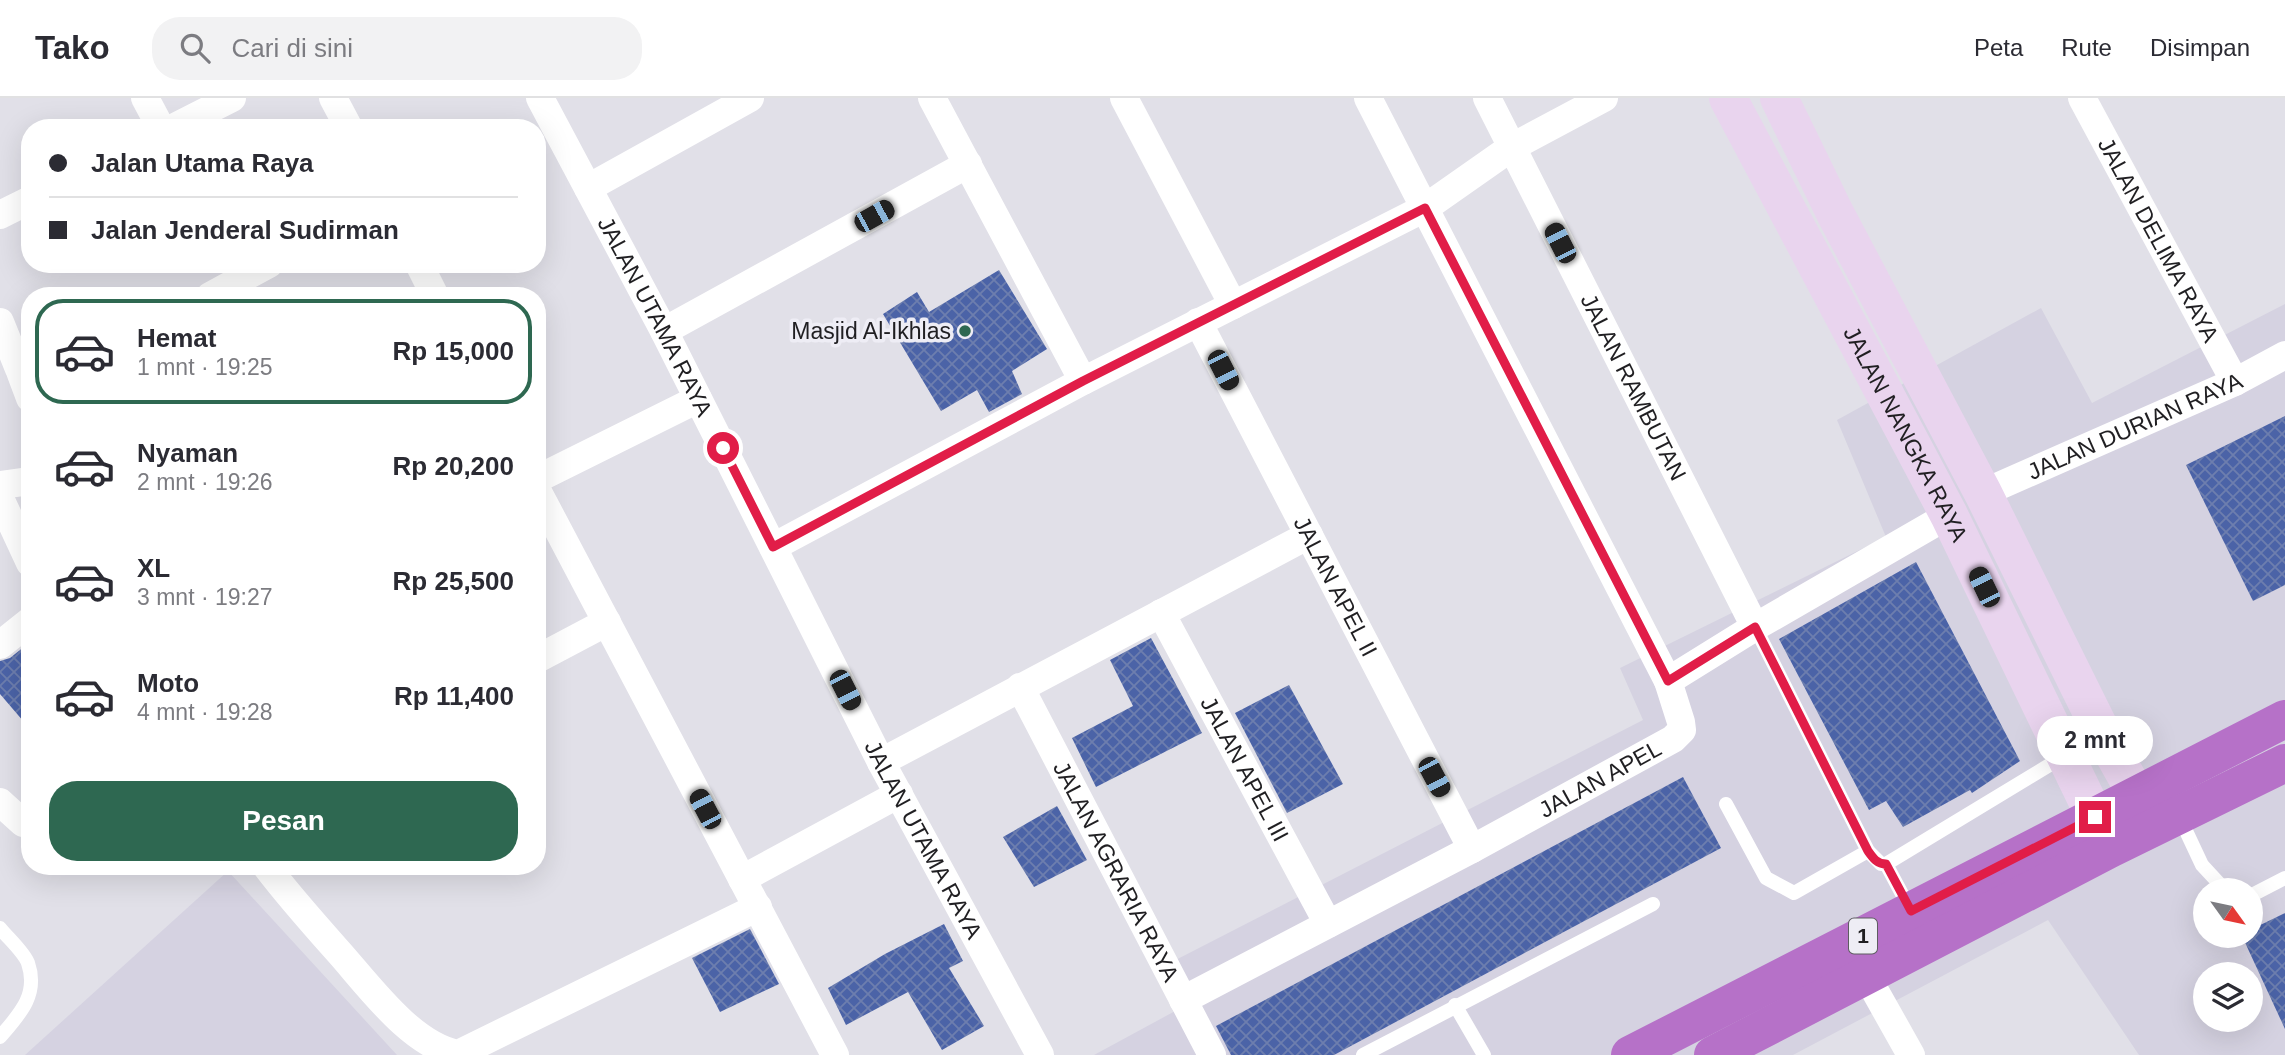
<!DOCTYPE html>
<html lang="id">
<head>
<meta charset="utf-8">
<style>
	:root { --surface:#fff; --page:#f2f2f3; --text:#2b2b33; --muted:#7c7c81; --line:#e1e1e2; --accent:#2e6851 }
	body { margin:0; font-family:Helvetica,sans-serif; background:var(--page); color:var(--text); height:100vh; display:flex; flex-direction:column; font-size:26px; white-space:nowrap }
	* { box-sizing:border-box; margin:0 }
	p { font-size:23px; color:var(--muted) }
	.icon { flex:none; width:38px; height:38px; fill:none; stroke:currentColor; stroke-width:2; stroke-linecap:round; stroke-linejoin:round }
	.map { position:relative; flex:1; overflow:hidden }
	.sheet { position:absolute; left:21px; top:189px; width:525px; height:588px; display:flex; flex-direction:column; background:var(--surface); border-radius:28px; box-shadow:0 7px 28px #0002 }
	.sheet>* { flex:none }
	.hud { position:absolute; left:21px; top:21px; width:525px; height:154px; border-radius:28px; box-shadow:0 7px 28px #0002; display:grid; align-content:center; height:154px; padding:0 28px; background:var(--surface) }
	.needle { width:46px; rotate:123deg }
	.tools { position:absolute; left:2193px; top:780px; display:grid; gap:14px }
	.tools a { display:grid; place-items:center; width:70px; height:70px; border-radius:50%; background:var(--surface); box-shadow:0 7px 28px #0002; font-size:35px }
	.end { position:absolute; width:32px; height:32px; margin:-16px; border:9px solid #e11d48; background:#fff; box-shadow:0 0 0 4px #fff }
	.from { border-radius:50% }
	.bubble { position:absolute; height:49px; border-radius:24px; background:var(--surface); box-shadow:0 7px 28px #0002; font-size:23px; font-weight:600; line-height:49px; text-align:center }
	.car { position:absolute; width:21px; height:42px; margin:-21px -10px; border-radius:9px; box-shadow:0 0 5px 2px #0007; background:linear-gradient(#222 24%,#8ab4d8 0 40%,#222 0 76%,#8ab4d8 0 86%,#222 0) }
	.hud b { display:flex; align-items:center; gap:24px; height:66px; font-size:26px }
	.hud b+b { border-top:2px solid var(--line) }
	.hud i { width:18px; height:18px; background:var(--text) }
	ul { padding:12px 0 0; list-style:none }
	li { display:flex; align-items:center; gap:21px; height:105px; margin:0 14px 10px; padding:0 14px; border:4px solid transparent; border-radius:28px }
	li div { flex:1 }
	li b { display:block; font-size:26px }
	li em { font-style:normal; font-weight:600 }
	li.current { border-color:var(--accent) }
	li>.icon { width:63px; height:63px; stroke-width:1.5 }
	.cta { display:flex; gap:14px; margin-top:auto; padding:14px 28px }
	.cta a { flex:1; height:80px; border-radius:28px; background:var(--accent); color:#fff; font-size:28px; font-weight:600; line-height:80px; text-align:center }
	header { display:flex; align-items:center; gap:42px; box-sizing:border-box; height:98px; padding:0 35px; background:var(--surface); border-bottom:2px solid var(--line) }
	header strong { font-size:33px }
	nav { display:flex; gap:38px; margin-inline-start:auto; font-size:24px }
	.search { width:490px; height:63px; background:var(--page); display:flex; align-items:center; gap:18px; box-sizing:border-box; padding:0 24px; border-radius:28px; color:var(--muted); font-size:26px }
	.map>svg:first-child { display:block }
	.built { fill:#d5d2e1; fill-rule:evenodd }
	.building { fill:url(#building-cross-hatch) }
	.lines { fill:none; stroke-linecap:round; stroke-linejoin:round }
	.lane { stroke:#fff; stroke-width:14 }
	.street { stroke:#fff; stroke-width:28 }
	.secondary { stroke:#e9d4ee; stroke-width:38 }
	.highway { stroke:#b671c8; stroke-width:38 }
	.route { stroke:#e11d48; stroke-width:9 }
	.poi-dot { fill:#2e6851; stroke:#eeedf5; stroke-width:2.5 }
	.labels { text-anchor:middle; stroke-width:7; stroke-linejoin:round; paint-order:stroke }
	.shield { fill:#eeedf5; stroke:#5e5d61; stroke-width:2 }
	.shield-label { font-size:21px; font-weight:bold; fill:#201f22 }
	.street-label { font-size:23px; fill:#201f22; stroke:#eeedf5 }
	.poi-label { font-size:23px; fill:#201f22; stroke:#eeedf5; text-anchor:end }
</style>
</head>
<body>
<header>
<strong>Tako</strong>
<div class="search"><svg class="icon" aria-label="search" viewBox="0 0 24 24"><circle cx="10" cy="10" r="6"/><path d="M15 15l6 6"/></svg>Cari di sini</div>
<nav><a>Peta</a><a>Rute</a><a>Disimpan</a></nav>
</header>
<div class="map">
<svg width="2285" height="957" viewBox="0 0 2285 957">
	<defs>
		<pattern id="building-cross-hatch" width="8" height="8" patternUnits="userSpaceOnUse" patternTransform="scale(1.75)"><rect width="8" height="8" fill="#4b63a7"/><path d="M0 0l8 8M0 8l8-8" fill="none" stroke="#6d7eae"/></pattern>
	</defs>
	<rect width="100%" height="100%" fill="#e1e0e8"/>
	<g class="built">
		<path d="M2285,206V957H2139L2048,822L1793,957H1094L1177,912L1160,870L1643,622L1620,570L1886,439L1837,322L2041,210L2092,305ZM2205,793H2250V838H2205ZM2205,877H2250V922H2205Z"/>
		<path d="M228,773L397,957H25Z"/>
	</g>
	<g class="building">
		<path d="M999,172L1047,251L1012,273L1022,296L989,314L977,292L941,313L883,216L917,194L929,214Z"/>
		<path d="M2285,318V487L2253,503L2186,367Z"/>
		<path d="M1916,464L2020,663L1972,695L1970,692L1903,729L1886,703L1869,712L1779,541Z"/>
		<path d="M1151,540L1202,635L1096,689L1072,640L1133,608L1110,562Z"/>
		<path d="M30,544V631L0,596V563L10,560Z"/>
		<path d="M1289,587L1343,686L1287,715L1235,615Z"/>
		<path d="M1683,679L1721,750L1334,957H1231L1216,928Z"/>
		<path d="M1057,708L1087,762L1034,789L1003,739Z"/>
		<path d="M2285,815V931L2242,838H2250V832Z"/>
		<path d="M944,826L963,863L949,870L984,928L942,952L908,894L846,927L828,890L885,856Z"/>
		<path d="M750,831L779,886L720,914L692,860Z"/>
	</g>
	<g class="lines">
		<g class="lane">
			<path d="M1755,529L1868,753L1881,766H1886L2066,657L2102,638"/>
			<path d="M1726,706L1766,780L1794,795L1868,753"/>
			<path d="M2179,718L2202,767L2226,793"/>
			<path d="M1886,766L1910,811"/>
			<path d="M2250,798L2285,780"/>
			<path d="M0,830C8,840 24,854 28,865C39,897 19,917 0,939"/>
			<path d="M1455,907L1484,957"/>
			<path d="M1363,957L1653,806"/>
		</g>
		<g class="street">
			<path d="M145,0L161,30"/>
			<path d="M333,0L349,30"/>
			<path id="s1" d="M540,0L664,233L881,664L1040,957"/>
			<path d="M932,0L1083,283"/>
			<path d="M1124,0L1233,207"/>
			<path id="s2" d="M1487,0L1755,529"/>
			<path id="s3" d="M2082,0L2235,284"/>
			<path d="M173,30L232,0"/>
			<path d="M588,90L750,0"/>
			<path d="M0,117L30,102"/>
			<path d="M419,166L435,198"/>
			<path d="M210,198L269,166"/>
			<path d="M0,224L19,271"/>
			<path id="s4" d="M1198,224L1472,751"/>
			<path d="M664,233L968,66"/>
			<path d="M30,274L21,276L30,300"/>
			<path d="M537,381L698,301"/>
			<path d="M0,387L30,383"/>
			<path d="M537,392L835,957"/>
			<path id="s5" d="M1983,395L2235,284L2285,257"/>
			<path d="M0,400L30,465"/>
			<path d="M773,449L1083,283L1425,110L1512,49L1604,0"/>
			<path id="s6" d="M1161,515L1328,826"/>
			<path d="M0,547L30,523"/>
			<path d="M537,561L607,524"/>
			<path d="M1668,583L1755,529L1949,417"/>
			<path id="s7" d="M1020,589L1212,957"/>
			<path d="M881,664L1309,437"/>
			<path d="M0,704L23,725"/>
			<path d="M266,768C288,797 312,824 336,851C367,885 410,947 458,956L758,809"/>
			<path d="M742,781L899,696"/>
			<path d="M1866,877L1911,957"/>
			<path id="s8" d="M1183,902L1472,751L1673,641L1682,632L1681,624L1668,583L1368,0"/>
		</g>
		<g class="secondary">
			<path id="s9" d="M1728,0L1949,417L2110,750"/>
			<path d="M1779,0L1835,115L1983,395L2103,637L2153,726"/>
		</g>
		<g class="highway">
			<path d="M1630,957L2285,621"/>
			<path d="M1713,957L2110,751L2285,665"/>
		</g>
	</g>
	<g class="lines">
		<path class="route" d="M723,350L773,449L1083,283L1425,110L1668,583L1755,529L1868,753C1873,760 1877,766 1886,766L1911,813L2095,719"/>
	</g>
	<circle class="poi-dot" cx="965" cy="233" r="7"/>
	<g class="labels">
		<rect class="shield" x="1849" y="820.5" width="28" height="35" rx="5"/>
		<g class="shield-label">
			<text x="1863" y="845">1</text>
		</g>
		<g class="street-label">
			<text dy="8" stroke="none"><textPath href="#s3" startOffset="161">JALAN DELIMA RAYA</textPath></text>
			<text dy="8" stroke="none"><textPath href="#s1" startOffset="247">JALAN UTAMA RAYA</textPath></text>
			<text dy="8" stroke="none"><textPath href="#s2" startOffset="324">JALAN RAMBUTAN</textPath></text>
			<text dy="8" stroke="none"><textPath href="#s5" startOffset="166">JALAN DURIAN RAYA</textPath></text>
			<text dy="8" stroke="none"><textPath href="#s9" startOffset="380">JALAN NANGKA RAYA</textPath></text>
			<text dy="8" stroke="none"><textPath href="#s4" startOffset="298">JALAN APEL II</textPath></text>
			<text dy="8" stroke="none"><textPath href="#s6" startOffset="177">JALAN APEL III</textPath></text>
			<text dy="8" stroke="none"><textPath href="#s8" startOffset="472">JALAN APEL</textPath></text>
			<text dy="8" stroke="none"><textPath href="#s1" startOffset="835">JALAN UTAMA RAYA</textPath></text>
			<text dy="8" stroke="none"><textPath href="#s7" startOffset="208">JALAN AGRARIA RAYA</textPath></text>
		</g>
		<g class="poi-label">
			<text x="951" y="241">Masjid Al-Ikhlas</text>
		</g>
	</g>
</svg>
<div class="tools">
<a><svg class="needle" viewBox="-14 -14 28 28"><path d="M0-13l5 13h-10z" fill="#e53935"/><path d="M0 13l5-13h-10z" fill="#7c7c81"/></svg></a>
<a><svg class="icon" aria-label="layers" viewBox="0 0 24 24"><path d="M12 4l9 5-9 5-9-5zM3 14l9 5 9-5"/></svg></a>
</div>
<i class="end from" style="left:723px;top:350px"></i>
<i class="end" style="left:2095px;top:719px"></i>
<div class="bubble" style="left:2037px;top:618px;width:116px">2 mnt</div>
<i class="car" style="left:874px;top:118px;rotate:61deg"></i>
<i class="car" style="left:1560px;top:145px;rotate:333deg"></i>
<i class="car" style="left:1223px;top:272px;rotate:153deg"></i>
<i class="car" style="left:1984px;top:489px;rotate:334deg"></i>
<i class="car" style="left:845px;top:592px;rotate:153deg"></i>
<i class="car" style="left:1434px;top:679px;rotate:152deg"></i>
<i class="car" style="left:705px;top:711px;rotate:332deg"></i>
<div class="hud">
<b><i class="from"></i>Jalan Utama Raya</b>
<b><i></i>Jalan Jenderal Sudirman</b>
</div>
<section class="sheet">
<ul>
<li class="current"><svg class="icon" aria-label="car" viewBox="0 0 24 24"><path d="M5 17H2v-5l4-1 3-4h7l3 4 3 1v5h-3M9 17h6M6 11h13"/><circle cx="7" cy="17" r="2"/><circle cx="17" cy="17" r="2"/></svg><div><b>Hemat</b><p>1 mnt · 19:25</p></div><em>Rp 15,000</em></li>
<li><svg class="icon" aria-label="car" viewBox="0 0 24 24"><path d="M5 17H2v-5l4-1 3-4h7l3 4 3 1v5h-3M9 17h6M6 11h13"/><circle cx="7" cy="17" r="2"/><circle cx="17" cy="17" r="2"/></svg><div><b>Nyaman</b><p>2 mnt · 19:26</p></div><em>Rp 20,200</em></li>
<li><svg class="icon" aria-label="car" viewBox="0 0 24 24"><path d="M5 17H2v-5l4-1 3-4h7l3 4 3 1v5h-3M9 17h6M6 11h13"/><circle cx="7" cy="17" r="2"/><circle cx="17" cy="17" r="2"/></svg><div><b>XL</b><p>3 mnt · 19:27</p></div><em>Rp 25,500</em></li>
<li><svg class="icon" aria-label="car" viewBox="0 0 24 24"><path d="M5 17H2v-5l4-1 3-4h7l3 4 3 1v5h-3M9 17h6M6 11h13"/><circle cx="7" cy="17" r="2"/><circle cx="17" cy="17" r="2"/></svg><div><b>Moto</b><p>4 mnt · 19:28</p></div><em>Rp 11,400</em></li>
</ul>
<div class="cta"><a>Pesan</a></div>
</section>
</div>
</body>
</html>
